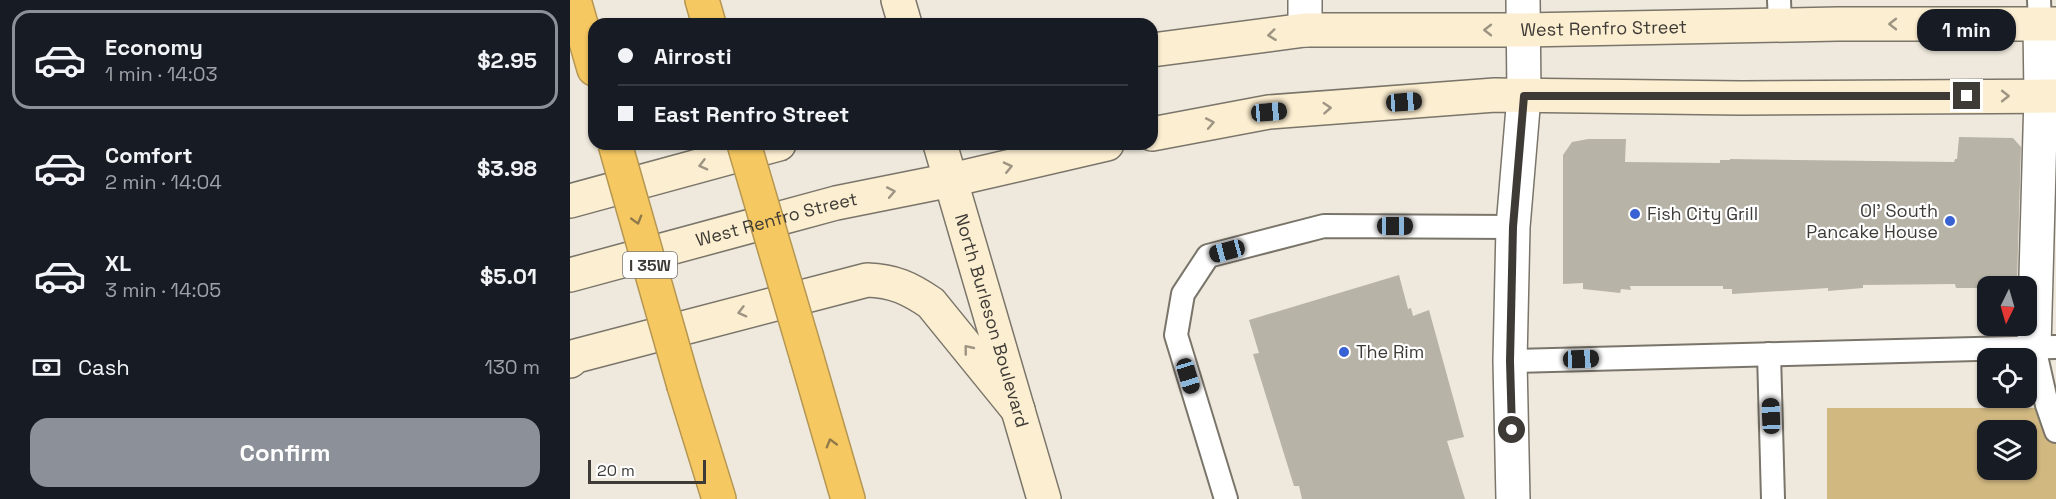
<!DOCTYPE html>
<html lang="en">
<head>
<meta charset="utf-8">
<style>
	:root { --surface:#171b24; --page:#20242c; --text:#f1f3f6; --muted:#9ea1a6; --line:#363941; --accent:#8c9099 }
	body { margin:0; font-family:"Space Grotesk",sans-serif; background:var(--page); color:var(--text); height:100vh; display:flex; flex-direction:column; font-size:22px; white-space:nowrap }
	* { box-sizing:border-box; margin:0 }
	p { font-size:20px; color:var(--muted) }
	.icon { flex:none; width:33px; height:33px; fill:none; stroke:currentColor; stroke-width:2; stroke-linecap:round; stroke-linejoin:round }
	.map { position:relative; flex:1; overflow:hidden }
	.panel { display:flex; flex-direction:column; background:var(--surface); width:570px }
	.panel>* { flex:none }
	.guide { position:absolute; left:18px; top:18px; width:570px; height:132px; border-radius:18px; box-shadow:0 2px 4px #0004; display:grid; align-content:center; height:132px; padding:0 30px; background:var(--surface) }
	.needle { width:39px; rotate:185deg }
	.fabs { position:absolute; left:1407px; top:276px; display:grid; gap:12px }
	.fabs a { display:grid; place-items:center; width:60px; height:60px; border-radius:12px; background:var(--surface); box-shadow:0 2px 4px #0004; font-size:30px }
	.scale { position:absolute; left:18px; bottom:15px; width:118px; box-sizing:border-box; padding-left:6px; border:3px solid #3e3b37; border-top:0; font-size:16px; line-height:21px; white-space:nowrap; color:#3e3b37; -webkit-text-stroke:4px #fff; paint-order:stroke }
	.end { position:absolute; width:27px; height:27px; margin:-14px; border:8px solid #3e3b37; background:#fff; box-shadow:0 0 0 3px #fff }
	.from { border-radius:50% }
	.bubble { position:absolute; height:42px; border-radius:18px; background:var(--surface); box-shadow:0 2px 4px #0004; font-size:20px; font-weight:700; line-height:42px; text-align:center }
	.car { position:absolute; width:18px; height:36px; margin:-18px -9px; border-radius:8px; box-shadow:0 0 4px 2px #0007; background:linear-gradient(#222 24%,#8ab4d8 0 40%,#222 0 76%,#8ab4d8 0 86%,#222 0) }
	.guide b { display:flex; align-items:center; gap:21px; height:57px; font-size:22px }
	.guide b+b { border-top:2px solid var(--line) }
	.guide i { width:15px; height:15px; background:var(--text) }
	ul { padding:10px 0 0; list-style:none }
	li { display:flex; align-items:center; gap:18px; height:99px; margin:0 12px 9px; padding:0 18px; border:3px solid transparent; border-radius:18px }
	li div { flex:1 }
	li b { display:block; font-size:22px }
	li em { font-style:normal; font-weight:700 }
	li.selected { border-color:var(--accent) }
	li>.icon { width:54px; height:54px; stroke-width:1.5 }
	.pay { display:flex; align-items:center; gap:15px; height:66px; padding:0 30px; font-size:22px }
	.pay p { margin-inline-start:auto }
	.action { display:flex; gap:12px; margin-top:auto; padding:12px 30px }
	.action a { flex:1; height:69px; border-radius:18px; background:var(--accent); color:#fff; font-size:24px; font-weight:700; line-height:69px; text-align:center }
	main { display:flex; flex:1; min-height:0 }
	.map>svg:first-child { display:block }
	.green { fill:#d1b881; fill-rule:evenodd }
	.building { fill:#b8b3a7 }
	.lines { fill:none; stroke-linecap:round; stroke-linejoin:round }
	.service-casing { stroke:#7a756a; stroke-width:26 }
	.minor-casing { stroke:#7a756a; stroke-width:36 }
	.secondary-casing { stroke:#7a756a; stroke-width:36 }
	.motorway-casing { stroke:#b59753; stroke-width:36 }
	.service { stroke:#fff; stroke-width:22 }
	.minor { stroke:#fff; stroke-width:33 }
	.secondary { stroke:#fceed0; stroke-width:33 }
	.motorway { stroke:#f5c862; stroke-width:33 }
	.motorway-bridge-casing { stroke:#b59753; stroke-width:36; stroke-linecap:butt }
	.motorway-bridge { stroke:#f5c862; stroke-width:33 }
	.oneway { stroke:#9d9484 }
	.oneway2 { stroke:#907a4a }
	.route { stroke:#3e3b37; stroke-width:8 }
	.poi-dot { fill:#3862d3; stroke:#fff; stroke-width:2 }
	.labels { text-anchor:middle; stroke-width:4.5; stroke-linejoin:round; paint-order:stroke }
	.shield { fill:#fff; stroke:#787673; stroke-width:1.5 }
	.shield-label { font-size:16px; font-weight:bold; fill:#3e3b37 }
	.street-label { font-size:18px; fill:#3e3b37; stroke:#fff }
	.poi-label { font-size:18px; fill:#3e3b37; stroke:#fff; text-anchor:start }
</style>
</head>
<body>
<main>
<section class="panel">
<ul>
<li class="selected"><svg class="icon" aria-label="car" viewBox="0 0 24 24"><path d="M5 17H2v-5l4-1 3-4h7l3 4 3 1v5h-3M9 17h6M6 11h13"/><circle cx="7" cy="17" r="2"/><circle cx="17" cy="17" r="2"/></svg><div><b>Economy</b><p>1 min · 14:03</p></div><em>$2.95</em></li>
<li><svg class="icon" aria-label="car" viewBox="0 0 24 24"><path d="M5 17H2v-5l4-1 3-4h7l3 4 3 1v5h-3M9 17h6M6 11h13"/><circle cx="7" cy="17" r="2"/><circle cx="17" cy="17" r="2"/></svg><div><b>Comfort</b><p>2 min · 14:04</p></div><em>$3.98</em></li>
<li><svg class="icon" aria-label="car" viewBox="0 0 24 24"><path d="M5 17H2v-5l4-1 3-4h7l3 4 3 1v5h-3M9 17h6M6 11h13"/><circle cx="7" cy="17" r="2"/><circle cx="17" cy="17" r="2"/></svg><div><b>XL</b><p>3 min · 14:05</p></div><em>$5.01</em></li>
</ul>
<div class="pay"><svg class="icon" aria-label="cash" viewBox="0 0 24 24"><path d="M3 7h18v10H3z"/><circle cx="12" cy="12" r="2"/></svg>Cash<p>130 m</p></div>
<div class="action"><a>Confirm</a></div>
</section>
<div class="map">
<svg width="1486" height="499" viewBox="0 0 1486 499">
	<rect width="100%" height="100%" fill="#efe9dd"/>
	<path class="green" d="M1257,408H1486V499H1257ZM1418,430H1456V470H1418Z"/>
	<g class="building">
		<path d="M1389,137L1443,138L1451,147L1447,283L1432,284V286L1418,288H1386L1385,284L1293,285V288L1258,291V288L1162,294V289H1153V286H1060L1061,290L1051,289L1050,293L1013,289V283L993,284V155L1002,142L1018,139H1056L1055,162L1150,163V160H1160V159L1384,162L1385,159H1387Z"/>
		<path d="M829,275L838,309L841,308L843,316L859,310L894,437L877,441L895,499H732L729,486H724L683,354L689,353L679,320Z"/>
	</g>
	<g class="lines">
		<defs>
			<g id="service">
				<path d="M1209,0L1210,25"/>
				<path d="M1469,0L1470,24"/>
				<path d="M1464,347L1477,405L1486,431"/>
				<path d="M1199,354L1203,499"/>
				<path d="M940,361L1486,347"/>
				<path d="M656,499L606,335L613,294L638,256L754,226L943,227"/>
			</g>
			<g id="minor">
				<path d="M735,0V30"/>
				<path d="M1464,347L1471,96L1470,24"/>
				<path d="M943,499L940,361L943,227L954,96L953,0"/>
			</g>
			<g id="secondary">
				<path d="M328,0L335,24"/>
				<path id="s1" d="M582,50L735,30H954L1268,24H1486"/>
				<path d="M582,134L699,112L925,95L1171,98L1486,96"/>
				<path id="s2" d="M370,144L474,499"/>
				<path d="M0,201L209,144"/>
				<path id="s3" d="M0,275L266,203L381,180L537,144"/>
				<path d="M0,361L6,356L297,280C324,281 339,288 361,303L448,410"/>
			</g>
			<g id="motorway">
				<path d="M4,0L24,69"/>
				<path d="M132,0L139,24"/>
				<path d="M237,358L278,499"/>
				<path d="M114,386L149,499"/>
			</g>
		</defs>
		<use href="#service" class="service-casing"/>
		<use href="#minor" class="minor-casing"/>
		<use href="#secondary" class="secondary-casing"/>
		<use href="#motorway" class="motorway-casing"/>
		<use href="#service" class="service"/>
		<use href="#minor" class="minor"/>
		<use href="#secondary" class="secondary"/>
		<use href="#motorway" class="motorway"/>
		<defs>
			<g id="motorway-bridge">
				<path d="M45,144L114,386"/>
				<path d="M174,144L237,358"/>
			</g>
		</defs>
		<use href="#motorway-bridge" class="motorway-bridge-casing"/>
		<use href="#motorway-bridge" class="motorway-bridge"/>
	</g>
	<defs><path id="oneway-chevron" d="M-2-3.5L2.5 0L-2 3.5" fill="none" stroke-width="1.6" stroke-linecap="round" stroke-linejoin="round" transform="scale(1.5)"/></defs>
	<g class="oneway">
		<use href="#oneway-chevron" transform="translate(1323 24) rotate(-180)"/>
		<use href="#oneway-chevron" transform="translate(918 30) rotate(180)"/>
		<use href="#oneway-chevron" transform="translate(702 35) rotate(173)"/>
		<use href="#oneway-chevron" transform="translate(1435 96)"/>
		<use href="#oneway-chevron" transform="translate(757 108) rotate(-4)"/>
		<use href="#oneway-chevron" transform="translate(640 123) rotate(-11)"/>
		<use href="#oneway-chevron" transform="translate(133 165) rotate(165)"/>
		<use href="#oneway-chevron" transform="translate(438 167) rotate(-13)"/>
		<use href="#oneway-chevron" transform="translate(321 192) rotate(-11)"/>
		<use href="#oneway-chevron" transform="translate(172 312) rotate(165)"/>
		<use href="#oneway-chevron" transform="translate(398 349) rotate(-129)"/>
	</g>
	<g class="oneway2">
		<use href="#oneway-chevron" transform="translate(67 220) rotate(74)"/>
		<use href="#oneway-chevron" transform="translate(261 443) rotate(-106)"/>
	</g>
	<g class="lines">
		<path class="route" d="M942,430L940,361L943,227L954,96H1397"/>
	</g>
	<g class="poi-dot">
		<circle cx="1065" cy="214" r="6"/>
		<circle cx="1380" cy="221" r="6"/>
		<circle cx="774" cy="352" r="6"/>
	</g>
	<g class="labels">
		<rect class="shield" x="53" y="252" width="54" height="26" rx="4.5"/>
		<g class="shield-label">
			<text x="80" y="271">I 35W</text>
		</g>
		<g class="street-label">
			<text dy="6" stroke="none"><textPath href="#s1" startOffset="453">West Renfro Street</textPath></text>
			<text dy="6" stroke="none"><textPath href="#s3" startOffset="214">West Renfro Street</textPath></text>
			<text dy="6" stroke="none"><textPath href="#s2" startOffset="184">North Burleson Boulevard</textPath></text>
		</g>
		<g class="poi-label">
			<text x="1368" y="217" text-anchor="end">Ol' South<tspan x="1368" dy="21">Pancake House</tspan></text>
			<text x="1077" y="220">Fish City Grill</text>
			<text x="786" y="358">The Rim</text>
		</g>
	</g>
</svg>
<div class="fabs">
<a><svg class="needle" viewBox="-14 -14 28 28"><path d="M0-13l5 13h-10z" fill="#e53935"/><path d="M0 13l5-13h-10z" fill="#9ea1a6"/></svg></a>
<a><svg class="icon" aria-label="locate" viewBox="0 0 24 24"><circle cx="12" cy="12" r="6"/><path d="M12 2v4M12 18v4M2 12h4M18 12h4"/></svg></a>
<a><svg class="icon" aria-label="layers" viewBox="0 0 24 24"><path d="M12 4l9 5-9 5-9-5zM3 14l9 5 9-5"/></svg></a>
</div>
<div class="scale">20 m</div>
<i class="end from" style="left:942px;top:430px"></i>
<i class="end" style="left:1397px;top:96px"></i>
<div class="bubble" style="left:1347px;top:9px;width:99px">1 min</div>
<i class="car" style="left:834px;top:102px;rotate:86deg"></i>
<i class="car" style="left:699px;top:112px;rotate:85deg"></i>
<i class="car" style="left:825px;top:226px;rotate:90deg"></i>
<i class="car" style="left:657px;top:251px;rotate:255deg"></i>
<i class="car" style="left:1011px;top:359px;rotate:88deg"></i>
<i class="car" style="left:618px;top:376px;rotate:163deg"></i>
<i class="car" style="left:1201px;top:416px;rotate:358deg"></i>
<div class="guide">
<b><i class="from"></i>Airrosti</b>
<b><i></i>East Renfro Street</b>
</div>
</div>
</main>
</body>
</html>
